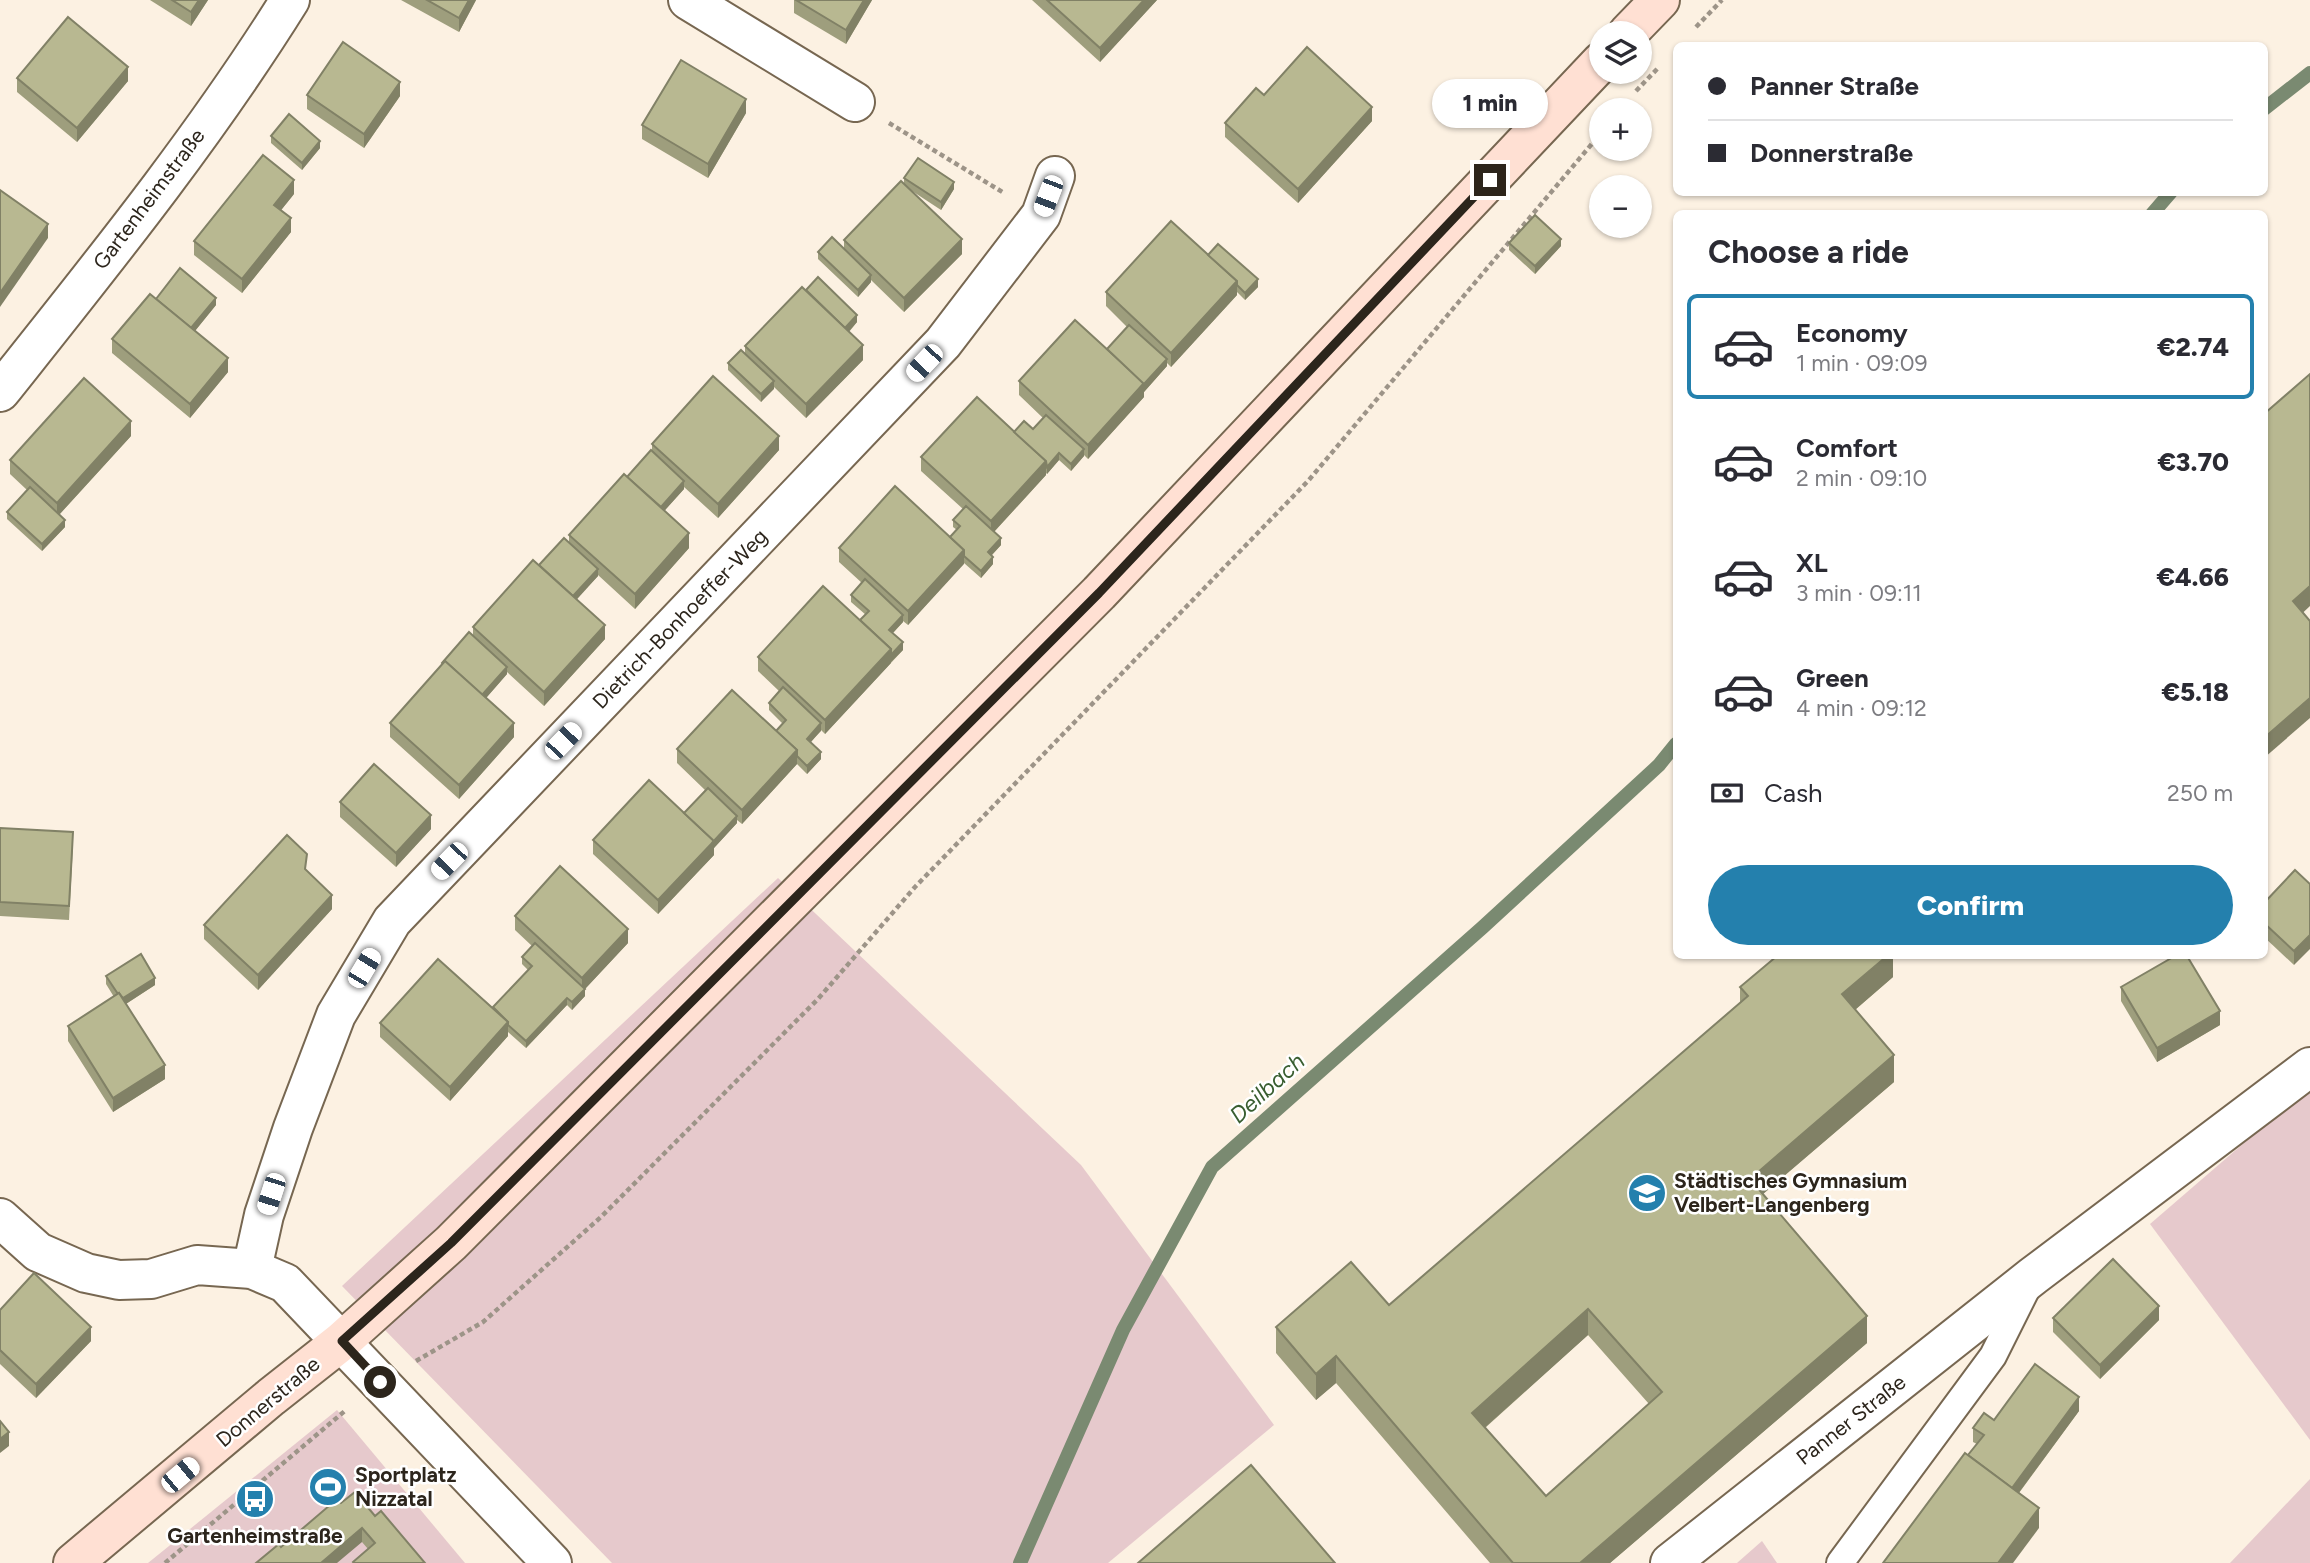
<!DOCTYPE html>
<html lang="en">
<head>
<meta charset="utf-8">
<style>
	:root { --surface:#fff; --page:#f7f7f7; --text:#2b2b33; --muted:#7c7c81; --line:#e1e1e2; --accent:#2480ad }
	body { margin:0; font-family:Figtree,sans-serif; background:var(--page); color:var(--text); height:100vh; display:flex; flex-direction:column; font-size:26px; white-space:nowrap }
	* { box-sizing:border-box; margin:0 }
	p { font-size:23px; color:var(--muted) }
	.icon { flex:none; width:38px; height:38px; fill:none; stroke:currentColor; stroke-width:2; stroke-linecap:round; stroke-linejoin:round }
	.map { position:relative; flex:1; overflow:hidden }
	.panel { position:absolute; left:1673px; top:210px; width:595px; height:749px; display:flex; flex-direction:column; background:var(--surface); border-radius:10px; box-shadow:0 2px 5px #0004 }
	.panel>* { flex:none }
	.guide { position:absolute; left:1673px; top:42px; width:595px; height:154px; border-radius:10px; box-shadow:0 2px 5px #0004; display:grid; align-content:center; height:154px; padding:0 35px; background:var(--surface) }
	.controls { position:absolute; left:1589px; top:21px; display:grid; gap:14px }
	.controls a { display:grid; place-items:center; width:63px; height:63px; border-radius:50%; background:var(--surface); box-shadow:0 2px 5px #0004; font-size:35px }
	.end { position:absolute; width:32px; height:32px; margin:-16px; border:9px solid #2c251c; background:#fff; box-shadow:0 0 0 4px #fff }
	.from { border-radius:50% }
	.bubble { position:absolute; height:49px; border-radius:24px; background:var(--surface); box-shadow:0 2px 5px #0004; font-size:23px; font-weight:800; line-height:49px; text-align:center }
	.car { position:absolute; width:21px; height:42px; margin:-21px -10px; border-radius:9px; box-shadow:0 0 5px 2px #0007; background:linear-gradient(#fff 24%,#345 0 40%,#fff 0 76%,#345 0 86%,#fff 0) }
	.guide b { display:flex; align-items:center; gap:24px; height:66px; font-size:26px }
	.guide b+b { border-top:2px solid var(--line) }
	.guide i { width:18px; height:18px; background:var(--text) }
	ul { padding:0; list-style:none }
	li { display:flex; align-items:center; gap:21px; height:105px; margin:0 14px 10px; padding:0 21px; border:4px solid transparent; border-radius:10px }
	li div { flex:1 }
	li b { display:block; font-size:26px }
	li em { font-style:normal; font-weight:800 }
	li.on { border-color:var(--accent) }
	li>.icon { width:63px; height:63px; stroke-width:1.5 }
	h2 { padding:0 35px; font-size:32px; line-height:84px }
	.pay { display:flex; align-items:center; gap:18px; height:77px; padding:0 35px; font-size:26px }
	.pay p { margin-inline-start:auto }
	.cta { display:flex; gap:14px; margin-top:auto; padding:14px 35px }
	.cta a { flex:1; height:80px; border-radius:42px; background:var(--accent); color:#fff; font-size:28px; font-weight:800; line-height:80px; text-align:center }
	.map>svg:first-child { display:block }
	.green { fill:#e6c9cc }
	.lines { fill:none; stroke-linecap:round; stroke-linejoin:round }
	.stream { stroke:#7a8a71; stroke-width:14 }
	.lane-casing { stroke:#776751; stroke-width:30 }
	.street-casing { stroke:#776751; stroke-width:42 }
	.secondary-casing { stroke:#776751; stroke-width:42 }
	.path { stroke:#9d9488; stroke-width:4.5; stroke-dasharray:5 3.5; stroke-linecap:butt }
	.lane { stroke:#fff; stroke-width:26 }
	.street { stroke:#fff; stroke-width:38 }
	.secondary { stroke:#ffe0d3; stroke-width:38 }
	.wall { fill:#9e9e7d; fill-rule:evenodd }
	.shaded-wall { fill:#818166 }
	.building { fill:#b8b891; stroke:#818166; stroke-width:2; fill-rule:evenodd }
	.route { stroke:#2c251c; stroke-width:9 }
	.labels { text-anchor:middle; stroke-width:5; stroke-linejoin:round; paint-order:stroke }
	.street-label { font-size:21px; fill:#2c251c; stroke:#fff }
	.poi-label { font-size:21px; font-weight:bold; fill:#2c251c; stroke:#fff; text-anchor:start }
	.water-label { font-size:23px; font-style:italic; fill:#395e30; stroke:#fff }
</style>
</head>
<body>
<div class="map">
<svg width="2310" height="1563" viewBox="0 0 2310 1563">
	<rect width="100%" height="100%" fill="#fcf1e2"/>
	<g class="green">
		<path d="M778,878L1081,1165L1274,1425L1108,1563H612L342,1286Z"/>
		<path d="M2310,1086V1440L2150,1224Z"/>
		<path d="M337,1410L465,1563H148Z"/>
		<path d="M2310,1479V1563H2230Z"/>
		<path d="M1762,1541L1777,1563H1737Z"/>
	</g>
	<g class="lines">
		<g class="stream">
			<path d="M2264,109L2310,73"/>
			<path d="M2152,214L2171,192"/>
			<path d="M1020,1563L1123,1330L1212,1167L1483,927L1659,765L1676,744"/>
		</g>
		<defs>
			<path id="lane" d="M1840,1563L1993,1356L2029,1284"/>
			<g id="street">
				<path d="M688,0L855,102"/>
				<path d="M0,392C101,265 204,138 290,0"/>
				<path d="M0,1218L38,1252L86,1273L119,1280L151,1279L197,1265L252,1269L285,1283L552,1563"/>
				<path d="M252,1269L264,1215L293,1128L336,1015L392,921L943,343L1041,215L1055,176"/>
				<path d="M1670,1563L2033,1276L2310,1067"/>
			</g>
			<g id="secondary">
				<path d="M1628,33L1660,0"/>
				<path d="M73,1563L271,1397L342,1341L451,1243L1099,593L1601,62"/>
			</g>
		</defs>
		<use href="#lane" class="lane-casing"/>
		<use href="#street" class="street-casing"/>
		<use href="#secondary" class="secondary-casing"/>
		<g class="path">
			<path d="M1696,27L1722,0"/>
			<path d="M1636,91L1659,67"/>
			<path d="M889,123L1004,193"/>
			<path d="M416,1361L483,1322L601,1217L818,999L915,887L1308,481L1601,133"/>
			<path d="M165,1563L346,1410"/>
		</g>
		<use href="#lane" class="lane"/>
		<use href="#street" class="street"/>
		<use href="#secondary" class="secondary"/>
	</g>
	<g class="wall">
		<path d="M150,0H208L191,26Z"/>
		<path d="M401,0H476L459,32Z"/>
		<path d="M794,0H872L846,44L794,13Z"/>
		<path d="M1032,0H1157L1100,62Z"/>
		<path d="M17,78L128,81L77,142L17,92Z"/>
		<path d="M307,95L400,96L364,148L307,109Z"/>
		<path d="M1264,95L1372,121L1298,203L1225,137V123Z"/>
		<path d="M746,113L708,178L642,139V125Z"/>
		<path d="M271,136L320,148L302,170L271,143Z"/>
		<path d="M904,178L954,189L941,210L909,189L962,254L904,312L871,280V282L858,297L818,259V252L844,249V240L904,184Z"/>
		<path d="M294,194L281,210L291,232L242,293L194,255V241Z"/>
		<path d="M1509,243L1561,246L1535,274L1509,250Z"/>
		<path d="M1208,255L1258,287L1245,300L1237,292V295L1171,367L1167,363V366L1144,392V397L1088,459L1084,455V456L1071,471L1059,460L1047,474L1046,473V475L994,532L1001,545L992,555L993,564L981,578L964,563L908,625L903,621V622L893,633L903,650L825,734L821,730L811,742L821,759L807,774L797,764L742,824L737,820V823L714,848V855L658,914L593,854V840L684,813L705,790L677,763V749L776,731L783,724L769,710V703L779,691L758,671V657L860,620L866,615L851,602V595L862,583L839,562V548L950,537L957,530L953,527V520L963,509L921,471V457L1014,432L1033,429L1043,418L1019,395V381L1107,349L1127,327L1106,306V292Z"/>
		<path d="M806,290L857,322L849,332L863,360L806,418L774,387L761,402L728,370V363L745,354V346Z"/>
		<path d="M156,299L216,305L195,331L228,372L190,418L112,353V339Z"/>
		<path d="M131,436L59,515L65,527L42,551L7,519V512L27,490L10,474V460Z"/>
		<path d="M652,444L779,450L718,518L684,487V489L664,511L689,548L635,609L598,575V576L576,599L605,639L544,706L507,672V674L486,698L514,737L459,799L390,737V723L442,665V663L473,636V627L539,565L569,543V535L652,452Z"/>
		<path d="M340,802L431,829L396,867L340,817Z"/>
		<path d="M0,828L73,846L69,920L0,916Z"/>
		<path d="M2295,870L2294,965L2264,937V903Z"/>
		<path d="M307,871L332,909L258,990L204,939V925Z"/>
		<path d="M515,916L628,943L585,989V996L572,1010L567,1005L526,1048L508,1032V1036L450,1101L380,1037V1023L493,1007L528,970L522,964V957L532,946L515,930Z"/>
		<path d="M1893,956V977L1855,1010L1894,1082L1763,1194L1867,1343L1610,1563H1490L1336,1383L1316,1400L1276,1353V1327L1389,1305L1740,1003V987ZM1588,1335L1649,1404L1546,1496L1485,1428Z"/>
		<path d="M106,976L155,985L126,1004L165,1079L113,1112L68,1041V1026L114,997L106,984Z"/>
		<path d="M2121,987L2220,1025L2157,1062L2121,1001Z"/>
		<path d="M0,1310L91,1341L36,1398L0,1364Z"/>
		<path d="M2053,1318L2159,1320L2100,1379L2053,1332Z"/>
		<path d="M2079,1411L2019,1493L2039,1528L1968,1455L1977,1444L1973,1442V1428L1994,1420Z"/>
		<path d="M341,1503L375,1516L425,1563H353L368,1549L362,1542L281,1547Z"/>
	</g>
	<g class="shaded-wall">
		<path d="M199,0H208L191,26V12Z"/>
		<path d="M469,0H476L459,32V18Z"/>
		<path d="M864,0H872L846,44V30Z"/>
		<path d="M1144,0H1157L1100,62V48Z"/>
		<path d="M128,67V81L77,142V128Z"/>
		<path d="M400,82V96L364,148V134Z"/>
		<path d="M746,99V113L708,178V164Z"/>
		<path d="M1372,107V121L1298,203V189Z"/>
		<path d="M320,141V148L302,170V163Z"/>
		<path d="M294,180V194L274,219V205Z"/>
		<path d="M954,182V189L941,210V202Z"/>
		<path d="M291,218V232L242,293V279Z"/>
		<path d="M48,224V238L0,307V293Z"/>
		<path d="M962,239V254L904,312V298Z"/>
		<path d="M1561,239V246L1535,274V266Z"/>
		<path d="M871,275V282L858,297V290Z"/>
		<path d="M1258,279V287L1245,300V293Z"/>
		<path d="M1237,281V295L1171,367V353Z"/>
		<path d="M216,298V305L190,337V330Z"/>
		<path d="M857,315V322L843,338V331Z"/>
		<path d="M863,345V360L806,418V404Z"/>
		<path d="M228,358V372L190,418V404Z"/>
		<path d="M1167,359V366L1144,392V397L1088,459V445Z"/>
		<path d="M774,381V389L761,402V394Z"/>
		<path d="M131,421V436L57,517V503Z"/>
		<path d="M779,436V450L718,518V504Z"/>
		<path d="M1084,449V456L1071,471V464Z"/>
		<path d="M1059,453V460L1047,474V467Z"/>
		<path d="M1046,461V475L991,535V521Z"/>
		<path d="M684,481V489L658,518V511Z"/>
		<path d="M65,520V527L42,551V544Z"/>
		<path d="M689,533V548L635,609V594Z"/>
		<path d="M1001,538V545L988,559V552Z"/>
		<path d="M964,550V564L908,625V611Z"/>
		<path d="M993,557V564L981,578V571Z"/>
		<path d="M598,569V576L570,607V600Z"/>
		<path d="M2310,586V606L2293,622V601Z"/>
		<path d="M903,615V622L889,637V630Z"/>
		<path d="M605,625V639L544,706V692Z"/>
		<path d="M903,642V650L891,662V655Z"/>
		<path d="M891,649V663L825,734V720Z"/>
		<path d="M507,667V674L480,705V698Z"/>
		<path d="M2310,698V718L2264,758V738Z"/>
		<path d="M514,723V737L459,799V785Z"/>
		<path d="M821,723V731L807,746V739Z"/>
		<path d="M797,750V764L742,824V810Z"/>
		<path d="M821,752V759L807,774V766Z"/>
		<path d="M431,815V829L396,867V853Z"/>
		<path d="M737,816V823L714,848V855L658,914V900Z"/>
		<path d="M332,895V909L258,990V975Z"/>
		<path d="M628,929V943L585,989V996L572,1010V1002L582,992V978Z"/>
		<path d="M2310,935V949L2294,965V951Z"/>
		<path d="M1887,956H1893V977L1842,1021V994Z"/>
		<path d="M155,978V985L121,1007V999Z"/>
		<path d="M567,998V1005L526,1048V1041Z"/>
		<path d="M2220,1011V1025L2157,1062V1048Z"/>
		<path d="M508,1022V1036L450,1101V1087Z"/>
		<path d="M1894,1055V1082L1750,1205V1179Z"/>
		<path d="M165,1065V1079L113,1112V1098Z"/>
		<path d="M2159,1306V1320L2100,1379V1365Z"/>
		<path d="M1588,1309V1335L1472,1439V1413Z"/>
		<path d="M1867,1316V1343L1610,1563H1580Z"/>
		<path d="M91,1327V1341L36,1398V1384Z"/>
		<path d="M1336,1356V1383L1316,1400V1374Z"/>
		<path d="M2079,1397V1411L2009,1506V1492Z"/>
		<path d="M9,1432V1446L0,1453V1439Z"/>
		<path d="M2039,1508V1528L2013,1563H1998Z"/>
		<path d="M362,1528V1542L337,1563H321Z"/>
	</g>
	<g class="building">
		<path d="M172,0H199L191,12Z"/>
		<path d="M427,0H469L459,18Z"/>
		<path d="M796,0H864L846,30Z"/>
		<path d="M1047,0H1144L1100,48Z"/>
		<path d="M68,17L128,67L77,128L17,78Z"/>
		<path d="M343,42L400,82L364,134L307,95Z"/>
		<path d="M1307,47L1372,107L1298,189L1225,123L1256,88L1264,95Z"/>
		<path d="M681,60L746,99L708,164L642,125Z"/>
		<path d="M289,114L320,141L302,163L271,136Z"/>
		<path d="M263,155L294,180L274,205L291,218L242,279L194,241Z"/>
		<path d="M918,158L954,182L941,202L904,178Z"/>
		<path d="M901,181L962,239L904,298L844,240Z"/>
		<path d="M0,190L48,224L0,293Z"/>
		<path d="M1535,215L1561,239L1535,266L1509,243Z"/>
		<path d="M1171,221L1237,281L1171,353L1106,292Z"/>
		<path d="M832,237L871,275L858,290L818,252Z"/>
		<path d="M1218,244L1258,279L1245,293L1237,285V281L1208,255Z"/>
		<path d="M180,268L216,298L191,328L156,299Z"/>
		<path d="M818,277L857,315L845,328L806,290Z"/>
		<path d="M802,287L863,345L806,404L745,346Z"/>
		<path d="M150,294L228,358L190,404L112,339Z"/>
		<path d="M1075,320L1144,383L1088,445L1019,381Z"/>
		<path d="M1129,325L1167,359L1144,384L1107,349Z"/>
		<path d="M741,350L774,381L761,394L728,363Z"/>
		<path d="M2310,374V586L2293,601L2310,621V698L2264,738V414Z"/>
		<path d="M713,376L779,436L718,504L652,444Z"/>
		<path d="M84,378L131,421L57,503L10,460Z"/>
		<path d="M977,397L1046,461L991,521L921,457Z"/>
		<path d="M1046,415L1084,449L1071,464L1059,453L1047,467L1046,461L1014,432L1024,421L1033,429Z"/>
		<path d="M651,450L684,481L661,507L627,477Z"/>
		<path d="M624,474L689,533L635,594L569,535Z"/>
		<path d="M895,486L964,550L908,611L839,548Z"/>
		<path d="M30,487L65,520L42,544L7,512Z"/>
		<path d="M966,506L1001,538L988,552L993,557L981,571L964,556V550L950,537L960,526L953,520Z"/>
		<path d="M564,538L598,569L573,596L539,565Z"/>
		<path d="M533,560L605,625L544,692L473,627Z"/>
		<path d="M865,579L903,615L889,630L903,642L891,655V649L860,620L869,611L851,595Z"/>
		<path d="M823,586L891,649L825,720L758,657Z"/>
		<path d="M469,632L507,667L482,695L445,661L443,664L442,663Z"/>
		<path d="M445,661L514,723L459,785L390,723Z"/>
		<path d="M783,687L821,723L807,739L821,752L807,766L797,756V750L776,731L786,720L769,703Z"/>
		<path d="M732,690L797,750L742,810L677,749Z"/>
		<path d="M374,764L431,815L396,853L340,802Z"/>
		<path d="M649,780L714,841L658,900L593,840Z"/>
		<path d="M708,788L737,816L712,843L714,841L684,813Z"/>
		<path d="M0,828L73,832L69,906L0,902Z"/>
		<path d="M287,835L307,854L305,869L332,895L258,975L204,925Z"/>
		<path d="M560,866L628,929L582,978L515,916Z"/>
		<path d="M2295,870L2310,884V935L2294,951L2264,923V903Z"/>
		<path d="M535,943L585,989L572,1002L567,998L526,1041L508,1025V1022L493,1007L532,966L522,957Z"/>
		<path d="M141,954L155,978L123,998L119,993L118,994L106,976Z"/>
		<path d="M1777,956H1887L1842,994L1894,1055L1750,1179L1867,1316L1580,1563H1513L1336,1356L1316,1374L1276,1327L1351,1262L1389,1305L1748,996L1740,987ZM1588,1309L1662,1392L1546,1496L1472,1413Z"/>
		<path d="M2175,956H2187L2220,1011L2157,1048L2121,987Z"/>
		<path d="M438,959L508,1022L450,1087L380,1023Z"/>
		<path d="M119,993L165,1065L113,1098L68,1026Z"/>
		<path d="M2113,1259L2159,1306L2100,1365L2053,1318Z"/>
		<path d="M34,1273L91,1327L36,1384L0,1350V1310Z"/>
		<path d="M2035,1364L2079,1397L2012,1488L1968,1455L1984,1435L1973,1428L1984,1413L1994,1420Z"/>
		<path d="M0,1421L9,1432L0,1439Z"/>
		<path d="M1965,1453L2039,1508L1998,1563H1883Z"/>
		<path d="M1251,1465L1335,1563H1138Z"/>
		<path d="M355,1492L375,1516L381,1511L425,1563H354L353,1562L375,1543L362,1528L321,1563H256L279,1544L281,1547L337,1499L341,1503Z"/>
	</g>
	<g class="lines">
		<path class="route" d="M380,1382L342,1341L451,1243L1099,593L1490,180"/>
	</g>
	<defs>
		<symbol id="school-disc" viewBox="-11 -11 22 22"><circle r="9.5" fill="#2480ad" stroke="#fff"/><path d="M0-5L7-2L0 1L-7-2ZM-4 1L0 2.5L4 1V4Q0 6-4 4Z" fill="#fff"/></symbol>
		<symbol id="stadium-disc" viewBox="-11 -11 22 22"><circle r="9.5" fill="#2480ad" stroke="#fff"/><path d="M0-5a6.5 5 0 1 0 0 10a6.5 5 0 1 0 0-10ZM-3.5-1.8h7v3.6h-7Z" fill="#fff"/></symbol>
		<symbol id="bus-disc" viewBox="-11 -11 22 22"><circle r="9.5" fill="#2480ad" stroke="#fff"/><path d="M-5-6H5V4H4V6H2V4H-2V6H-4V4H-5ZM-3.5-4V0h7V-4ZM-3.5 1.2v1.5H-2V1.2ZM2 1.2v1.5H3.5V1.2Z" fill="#fff"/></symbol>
	</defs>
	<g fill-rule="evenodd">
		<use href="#school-disc" x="1625" y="1171" width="44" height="44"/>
		<use href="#stadium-disc" x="306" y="1465" width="44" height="44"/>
		<use href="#bus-disc" x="233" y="1477" width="44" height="44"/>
	</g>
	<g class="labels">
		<g class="street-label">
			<text transform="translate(149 199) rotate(-53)" y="7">Gartenheimstraße</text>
			<text transform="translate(680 619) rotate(-46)" y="7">Dietrich-Bonhoeffer-Weg</text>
			<text transform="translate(268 1402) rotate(-40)" y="7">Donnerstraße</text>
			<text transform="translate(1851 1420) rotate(-38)" y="7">Panner Straße</text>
		</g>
		<g class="poi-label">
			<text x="1674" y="1188">Städtisches Gymnasium<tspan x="1674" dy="24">Velbert-Langenberg</tspan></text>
			<text x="355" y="1482">Sportplatz<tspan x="355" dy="24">Nizzatal</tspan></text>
			<text x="255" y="1543" text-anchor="middle">Gartenheimstraße</text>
		</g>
		<g class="water-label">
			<text transform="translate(1267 1088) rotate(-42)" y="8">Deilbach</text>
		</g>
	</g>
</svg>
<div class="controls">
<a><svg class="icon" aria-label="layers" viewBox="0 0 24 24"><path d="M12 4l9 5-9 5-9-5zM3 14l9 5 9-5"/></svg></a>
<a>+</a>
<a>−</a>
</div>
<i class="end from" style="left:380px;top:1382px"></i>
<i class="end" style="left:1490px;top:180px"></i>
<div class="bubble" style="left:1432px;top:79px;width:116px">1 min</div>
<i class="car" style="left:1048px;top:196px;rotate:201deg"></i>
<i class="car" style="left:924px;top:363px;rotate:223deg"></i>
<i class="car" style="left:563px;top:741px;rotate:44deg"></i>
<i class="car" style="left:449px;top:861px;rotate:224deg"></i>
<i class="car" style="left:364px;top:968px;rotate:31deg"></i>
<i class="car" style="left:271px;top:1194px;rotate:198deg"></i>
<i class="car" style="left:180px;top:1475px;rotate:50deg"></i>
<div class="guide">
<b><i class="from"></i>Panner Straße</b>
<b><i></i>Donnerstraße</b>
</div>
<section class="panel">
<h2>Choose a ride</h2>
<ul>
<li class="on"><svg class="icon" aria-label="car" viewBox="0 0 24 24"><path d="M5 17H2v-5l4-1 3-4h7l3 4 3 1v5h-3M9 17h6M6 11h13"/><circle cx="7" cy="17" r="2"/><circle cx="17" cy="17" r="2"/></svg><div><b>Economy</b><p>1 min · 09:09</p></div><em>€2.74</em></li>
<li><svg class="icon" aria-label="car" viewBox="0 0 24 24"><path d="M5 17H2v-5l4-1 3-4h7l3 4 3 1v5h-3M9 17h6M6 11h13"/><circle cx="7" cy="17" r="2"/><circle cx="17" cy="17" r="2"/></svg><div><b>Comfort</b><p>2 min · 09:10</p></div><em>€3.70</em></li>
<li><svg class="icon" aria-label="car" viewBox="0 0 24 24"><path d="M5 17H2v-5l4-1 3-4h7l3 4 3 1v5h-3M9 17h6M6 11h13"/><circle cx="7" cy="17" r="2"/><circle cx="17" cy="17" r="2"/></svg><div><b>XL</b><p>3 min · 09:11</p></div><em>€4.66</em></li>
<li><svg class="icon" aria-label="car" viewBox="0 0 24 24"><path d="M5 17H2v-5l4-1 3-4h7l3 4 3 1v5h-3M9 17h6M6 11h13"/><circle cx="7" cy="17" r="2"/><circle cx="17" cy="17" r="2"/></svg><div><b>Green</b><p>4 min · 09:12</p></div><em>€5.18</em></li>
</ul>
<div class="pay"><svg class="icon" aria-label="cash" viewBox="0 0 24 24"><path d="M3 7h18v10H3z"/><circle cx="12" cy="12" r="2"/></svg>Cash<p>250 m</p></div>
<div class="cta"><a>Confirm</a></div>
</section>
</div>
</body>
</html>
